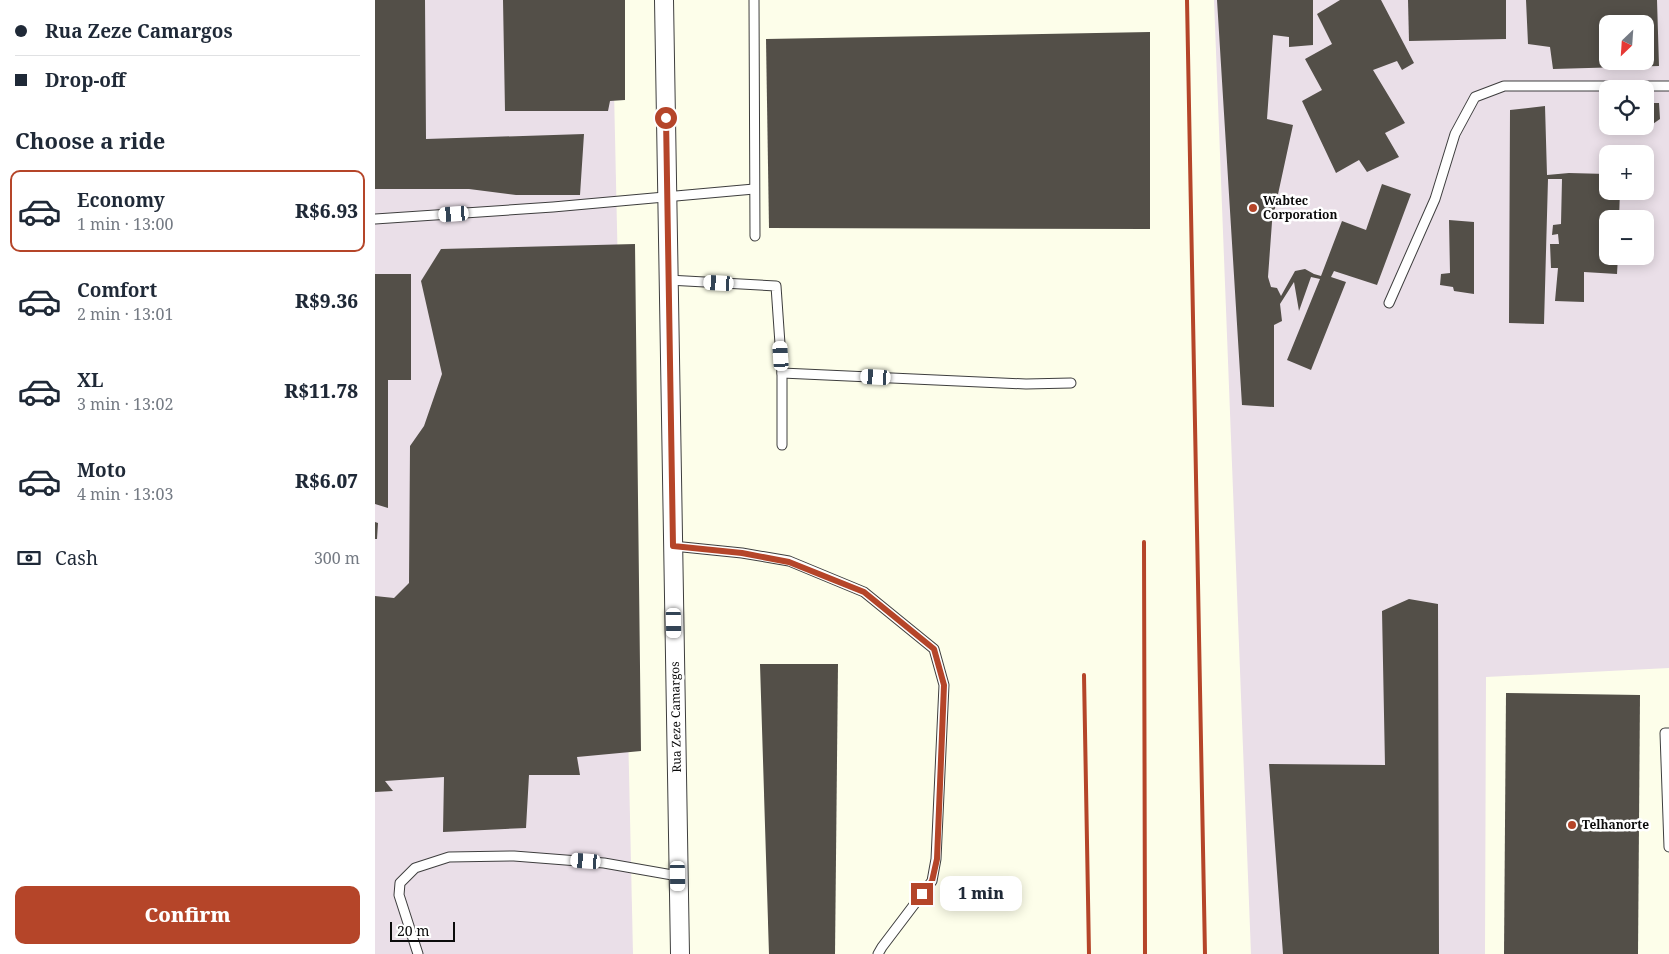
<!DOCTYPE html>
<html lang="en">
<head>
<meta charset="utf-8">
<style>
	:root { --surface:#fff; --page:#f2f2f3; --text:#1f2937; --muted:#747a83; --line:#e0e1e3; --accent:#b54529 }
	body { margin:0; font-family:"Noto Serif",serif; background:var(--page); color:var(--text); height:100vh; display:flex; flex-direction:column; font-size:19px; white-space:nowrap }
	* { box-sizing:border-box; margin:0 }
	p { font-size:16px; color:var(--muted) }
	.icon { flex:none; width:28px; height:28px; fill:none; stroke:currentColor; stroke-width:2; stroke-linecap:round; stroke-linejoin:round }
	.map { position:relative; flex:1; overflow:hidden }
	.sheet { display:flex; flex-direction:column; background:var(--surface); width:375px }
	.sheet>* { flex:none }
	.banner { display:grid; align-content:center; height:110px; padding:0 15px; background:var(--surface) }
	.needle { width:32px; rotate:205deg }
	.buttons { position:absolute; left:1224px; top:15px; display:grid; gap:10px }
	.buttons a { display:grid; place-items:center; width:55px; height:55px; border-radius:10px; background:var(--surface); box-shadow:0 2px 12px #0003; font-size:25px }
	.scale { position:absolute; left:15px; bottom:12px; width:65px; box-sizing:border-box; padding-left:5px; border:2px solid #0b0b0b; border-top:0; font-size:14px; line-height:18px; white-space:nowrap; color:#0b0b0b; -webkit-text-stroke:4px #fff; paint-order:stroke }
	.end { position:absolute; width:22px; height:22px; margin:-11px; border:6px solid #b54529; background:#fff; box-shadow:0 0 0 2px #fff }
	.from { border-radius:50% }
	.bubble { position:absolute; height:35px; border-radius:10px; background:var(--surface); box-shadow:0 2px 12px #0003; font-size:16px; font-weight:800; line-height:35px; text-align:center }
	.car { position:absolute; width:15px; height:30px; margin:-15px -8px; border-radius:6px; box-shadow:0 0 4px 1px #0007; background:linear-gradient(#fff 24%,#345 0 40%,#fff 0 76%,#345 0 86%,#fff 0) }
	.banner b { display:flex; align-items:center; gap:18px; height:48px; font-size:19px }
	.banner b+b { border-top:1px solid var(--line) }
	.banner i { width:12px; height:12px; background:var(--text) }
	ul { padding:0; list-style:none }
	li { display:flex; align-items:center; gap:15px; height:82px; margin:0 10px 8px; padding:0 5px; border:2px solid transparent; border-radius:10px }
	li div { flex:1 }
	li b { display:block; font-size:19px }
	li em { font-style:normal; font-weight:800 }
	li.selected { border-color:var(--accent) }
	li>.icon { width:45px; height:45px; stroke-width:1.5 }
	h2 { padding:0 15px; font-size:22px; line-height:60px }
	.pay { display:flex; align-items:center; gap:12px; height:55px; padding:0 15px; font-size:19px }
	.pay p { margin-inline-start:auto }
	.action { display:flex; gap:10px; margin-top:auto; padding:10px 15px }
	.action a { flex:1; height:58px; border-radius:10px; background:var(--accent); color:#fff; font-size:20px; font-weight:800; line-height:58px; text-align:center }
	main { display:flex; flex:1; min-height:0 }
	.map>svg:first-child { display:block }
	.industrial { fill:#eadfe8; fill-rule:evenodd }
	.building { fill:#534f48; fill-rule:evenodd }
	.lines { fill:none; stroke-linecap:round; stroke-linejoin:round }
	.lane-casing { stroke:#3e3e3e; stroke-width:11 }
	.street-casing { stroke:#3e3e3e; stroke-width:20 }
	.lane { stroke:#fff; stroke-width:9 }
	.street { stroke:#fff; stroke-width:18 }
	.rail { stroke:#b54529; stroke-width:4 }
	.route { stroke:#b54529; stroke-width:6 }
	.poi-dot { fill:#b54529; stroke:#fff; stroke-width:2 }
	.labels { text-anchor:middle; stroke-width:5; stroke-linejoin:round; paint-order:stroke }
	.poi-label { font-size:12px; font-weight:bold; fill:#0b0b0b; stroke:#fff; text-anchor:start }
	.street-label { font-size:12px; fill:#0b0b0b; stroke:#fff }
</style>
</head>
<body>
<main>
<section class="sheet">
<div class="banner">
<b><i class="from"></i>Rua Zeze Camargos</b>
<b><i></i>Drop-off</b>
</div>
<h2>Choose a ride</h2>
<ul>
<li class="selected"><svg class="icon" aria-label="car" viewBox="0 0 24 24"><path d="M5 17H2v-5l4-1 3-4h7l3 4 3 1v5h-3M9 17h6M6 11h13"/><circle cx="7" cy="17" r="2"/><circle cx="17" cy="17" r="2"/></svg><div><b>Economy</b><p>1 min · 13:00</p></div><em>R$6.93</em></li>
<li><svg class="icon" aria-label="car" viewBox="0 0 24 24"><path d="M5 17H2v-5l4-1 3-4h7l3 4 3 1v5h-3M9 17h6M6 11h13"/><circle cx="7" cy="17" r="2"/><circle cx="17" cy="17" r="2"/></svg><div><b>Comfort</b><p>2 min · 13:01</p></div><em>R$9.36</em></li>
<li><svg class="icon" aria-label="car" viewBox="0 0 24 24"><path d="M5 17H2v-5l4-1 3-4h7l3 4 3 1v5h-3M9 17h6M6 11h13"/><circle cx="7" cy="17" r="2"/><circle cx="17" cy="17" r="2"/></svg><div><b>XL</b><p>3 min · 13:02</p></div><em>R$11.78</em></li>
<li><svg class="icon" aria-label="car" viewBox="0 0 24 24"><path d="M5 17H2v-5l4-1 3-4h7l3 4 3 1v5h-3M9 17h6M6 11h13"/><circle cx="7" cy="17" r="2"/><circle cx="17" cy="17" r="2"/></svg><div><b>Moto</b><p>4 min · 13:03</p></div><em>R$6.07</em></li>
</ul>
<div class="pay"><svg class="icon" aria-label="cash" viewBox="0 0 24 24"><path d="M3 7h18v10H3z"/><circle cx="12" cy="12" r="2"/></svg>Cash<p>300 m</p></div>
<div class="action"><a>Confirm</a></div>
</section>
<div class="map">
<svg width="1294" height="954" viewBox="0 0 1294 954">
	<rect width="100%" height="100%" fill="#fdfeea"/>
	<g class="industrial">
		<path d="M0,0H237L258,954H0Z"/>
		<path d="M839,0H1294V668L1111,677L1110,954H876ZM1232,24H1270V61H1232ZM1232,89H1270V126H1232ZM1232,154H1270V191H1232ZM1232,219H1270V256H1232Z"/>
	</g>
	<g class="building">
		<path d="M0,0H50L51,139L209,134L205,195H141L94,189H0Z"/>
		<path d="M128,0H250V100L235,101L233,111H130Z"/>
		<path d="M842,0H938V45L914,47V37L898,35L892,119L918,125L897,222L893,277L896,287L902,288L906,296L920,271L930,269L939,274L946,276L967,221L991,230L1007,184L1036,194L1002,285L959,271L956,277L971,282L936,370L912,360L945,279L936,277L924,311L919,282L905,304L907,321L899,325V407L867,405Z"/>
		<path d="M965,0H1006L1039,63L1027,70L1022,61L998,70L1030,123L1010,133L1024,157L992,172L984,160L961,173L927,101L947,90L930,59L957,44L942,14Z"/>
		<path d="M1033,0H1131V39L1034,41Z"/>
		<path d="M1151,0H1282L1284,66L1178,69L1175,47L1153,44ZM1232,24H1270V61H1232Z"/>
		<path d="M775,32V229L394,228L391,39Z"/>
		<path d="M1224,102L1232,103V126H1261V128L1227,131Z"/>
		<path d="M1270,103H1284L1285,119L1275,126L1270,127Z"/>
		<path d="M1170,106L1172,175L1194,173L1232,174V191H1245L1244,219H1232V256H1243L1242,274L1209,272V302L1180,301L1183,268H1176L1175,244H1184L1183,234L1177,235L1178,225L1186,224L1187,179H1173L1169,324L1134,323L1135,110Z"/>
		<path d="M1074,220L1099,222V294L1079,291L1078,287L1065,285L1066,274L1075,273Z"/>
		<path d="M260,244L266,751L202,757L205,775H154L151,828L68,832L69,777L10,781L18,791L0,792V596L19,598L34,583L35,446L49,426L67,374L46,281L66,249Z"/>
		<path d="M0,274H36V380H13V508L0,504Z"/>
		<path d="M0,522L3,523L2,539H0Z"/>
		<path d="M1034,599L1063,604L1064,954H908L894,764L1010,765L1007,611Z"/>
		<path d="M385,664H463L460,954H394Z"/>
		<path d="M1131,693L1265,695L1263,954H1129Z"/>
	</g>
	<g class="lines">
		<defs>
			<g id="lane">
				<path d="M379,0L380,236"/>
				<path d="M0,219L178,207L379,189"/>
				<path d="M293,280L401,286L407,373L651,384L696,383"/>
				<path d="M1014,303L1060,199L1080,134L1100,97L1129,86H1294"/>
				<path d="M407,445V373"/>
				<path d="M298,546L367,553L414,561L489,592L559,649L569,685L561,859L557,881L507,947L503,954"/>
				<path d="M1294,733H1290L1294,847"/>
				<path d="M43,954L24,895L25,883L40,868L74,857L139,856L229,863L303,876"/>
			</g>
			<path id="street" d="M289,0L305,954"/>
		</defs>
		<use href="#lane" class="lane-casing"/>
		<use href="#street" class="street-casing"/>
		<use href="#lane" class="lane"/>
		<use href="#street" class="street"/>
		<g class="rail">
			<path d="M812,0L830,954"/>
			<path d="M769,542L770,954"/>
			<path d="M709,675L714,954"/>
		</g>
	</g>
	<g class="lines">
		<path class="route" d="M291,118L298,546L367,553L414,562L489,592L559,649L569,685L562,859L557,881L547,894"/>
	</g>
	<g class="poi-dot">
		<circle cx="878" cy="208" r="5"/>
		<circle cx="1197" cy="825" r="5"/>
	</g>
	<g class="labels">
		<g class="poi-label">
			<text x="888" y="205">Wabtec<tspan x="888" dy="14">Corporation</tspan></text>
			<text x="1207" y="829">Telhanorte</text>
		</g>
		<g class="street-label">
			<text transform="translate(301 717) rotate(-91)" y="4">Rua Zeze Camargos</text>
		</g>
	</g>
</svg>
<div class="buttons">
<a><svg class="needle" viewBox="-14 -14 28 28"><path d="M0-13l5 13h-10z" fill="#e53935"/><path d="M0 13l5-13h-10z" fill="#747a83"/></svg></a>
<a><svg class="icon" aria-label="locate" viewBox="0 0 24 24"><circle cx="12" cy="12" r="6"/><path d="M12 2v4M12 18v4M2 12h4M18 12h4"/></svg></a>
<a>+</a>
<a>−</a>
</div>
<div class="scale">20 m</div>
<i class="end from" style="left:291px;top:118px"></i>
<i class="end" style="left:547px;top:894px"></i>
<div class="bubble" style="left:565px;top:876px;width:82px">1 min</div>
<i class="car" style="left:79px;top:214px;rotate:266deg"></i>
<i class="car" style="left:344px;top:283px;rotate:273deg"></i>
<i class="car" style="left:406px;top:356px;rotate:356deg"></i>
<i class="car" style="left:501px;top:377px;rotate:273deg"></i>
<i class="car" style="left:299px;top:623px;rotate:179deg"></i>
<i class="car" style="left:211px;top:861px;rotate:274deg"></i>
<i class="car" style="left:303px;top:876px;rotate:179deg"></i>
</div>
</main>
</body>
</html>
